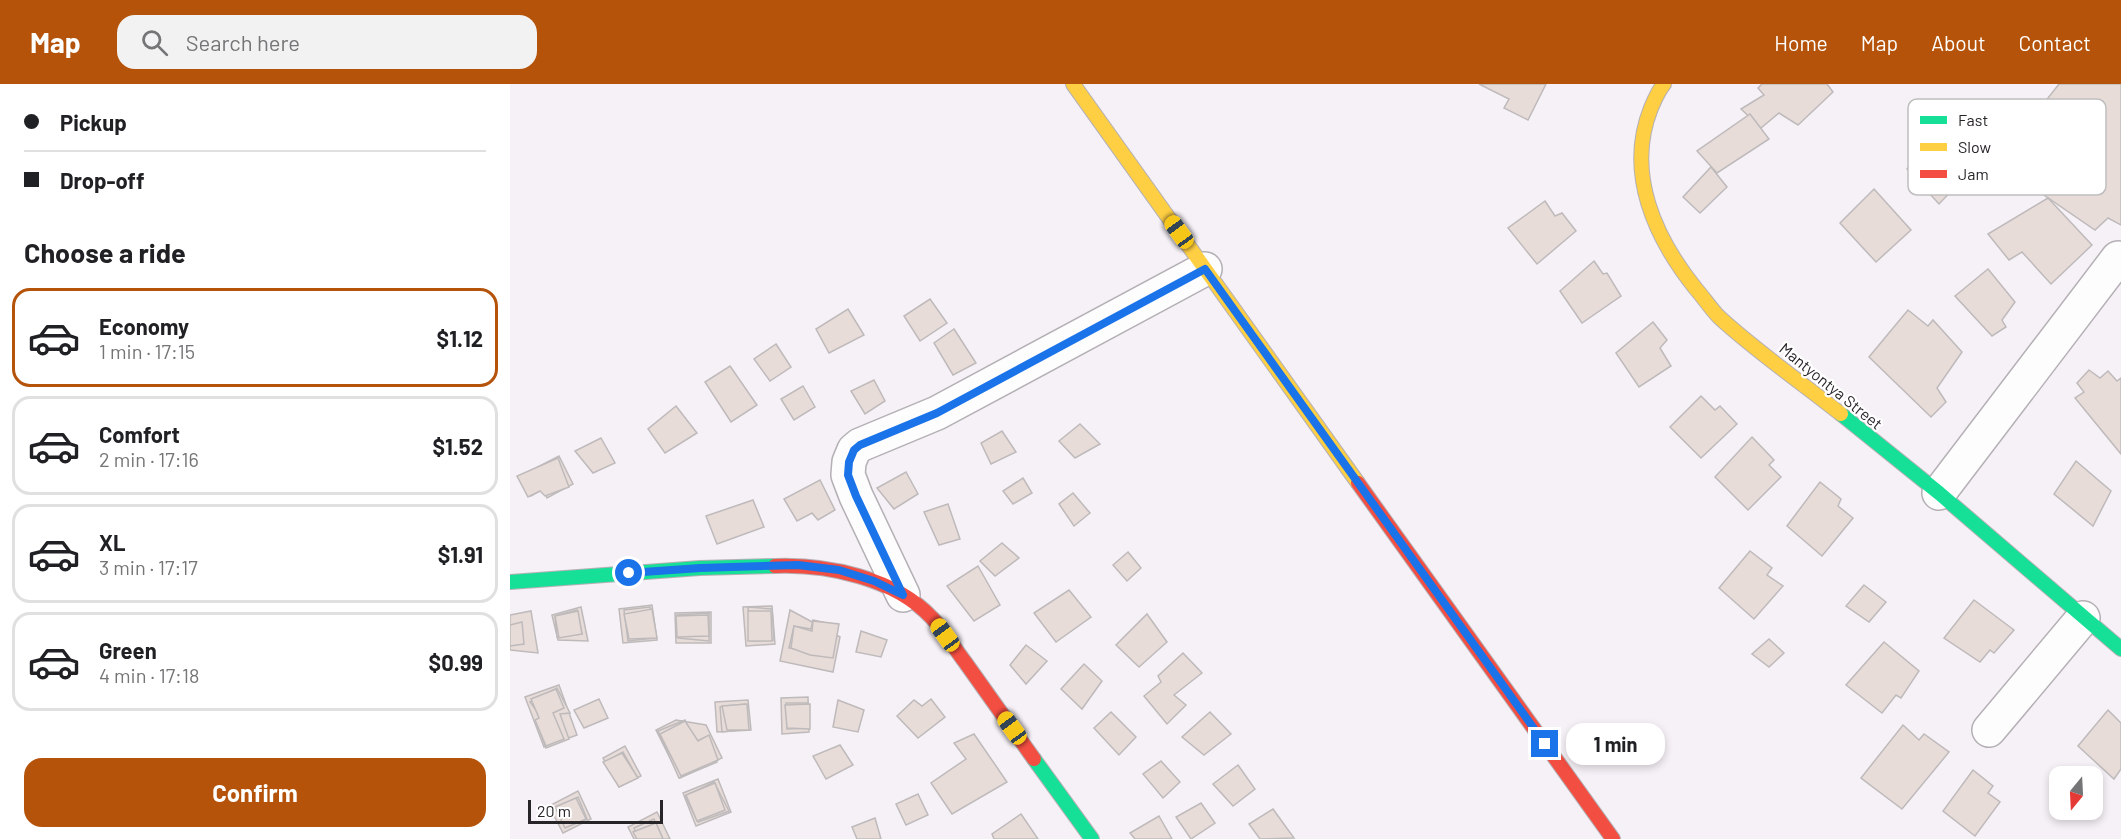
<!DOCTYPE html>
<html lang="en">
<head>
<meta charset="utf-8">
<style>
	:root { --surface:#fff; --page:#f2f2f2; --text:#202124; --muted:#757577; --line:#e0e0e0; --accent:#b45309 }
	body { margin:0; font-family:Barlow,sans-serif; background:var(--page); color:var(--text); height:100vh; display:flex; flex-direction:column; font-size:22px; white-space:nowrap }
	* { box-sizing:border-box; margin:0 }
	p { font-size:20px; color:var(--muted) }
	.icon { flex:none; width:33px; height:33px; fill:none; stroke:currentColor; stroke-width:2; stroke-linecap:round; stroke-linejoin:round }
	.map { position:relative; flex:1; overflow:hidden }
	.details { display:flex; flex-direction:column; background:var(--surface); width:510px }
	.details>* { flex:none }
	.hud { display:grid; align-content:center; height:132px; padding:0 24px; background:var(--surface) }
	.needle { width:39px; rotate:198deg }
	.controls { position:absolute; left:1539px; top:682px; display:grid; gap:12px }
	.controls a { display:grid; place-items:center; width:54px; height:54px; border-radius:12px; background:var(--surface); box-shadow:0 3px 9px #0003; font-size:30px }
	.scale { position:absolute; left:18px; bottom:15px; width:135px; box-sizing:border-box; padding-left:6px; border:3px solid #282529; border-top:0; font-size:16px; line-height:21px; white-space:nowrap; color:#282529; -webkit-text-stroke:4px #fff; paint-order:stroke }
	.end { position:absolute; width:27px; height:27px; margin:-14px; border:8px solid #1a73e8; background:#fff; box-shadow:0 0 0 3px #fff }
	.from { border-radius:50% }
	.bubble { position:absolute; height:42px; border-radius:18px; background:var(--surface); box-shadow:0 3px 9px #0003; font-size:20px; font-weight:700; line-height:42px; text-align:center }
	.car { position:absolute; width:18px; height:36px; margin:-18px -9px; border-radius:8px; box-shadow:0 0 4px 2px #0007; background:linear-gradient(#f5c518 24%,#345 0 40%,#f5c518 0 76%,#345 0 86%,#f5c518 0) }
	.hud b { display:flex; align-items:center; gap:21px; height:57px; font-size:22px }
	.hud b+b { border-top:2px solid var(--line) }
	.hud i { width:15px; height:15px; background:var(--text) }
	ul { padding:0; list-style:none }
	li { display:flex; align-items:center; gap:18px; height:99px; margin:0 12px 9px; padding:0 12px; border:3px solid var(--line); border-radius:18px }
	li div { flex:1 }
	li b { display:block; font-size:22px }
	li em { font-style:normal; font-weight:700 }
	li.on { border-color:var(--accent) }
	li>.icon { width:54px; height:54px; stroke-width:1.5 }
	h2 { padding:0 24px; font-size:27px; line-height:72px }
	.cta { display:flex; gap:12px; margin-top:auto; padding:12px 24px }
	.cta a { flex:1; height:69px; border-radius:18px; background:var(--accent); color:#fff; font-size:24px; font-weight:700; line-height:69px; text-align:center }
	header { display:flex; align-items:center; gap:36px; box-sizing:border-box; height:84px; padding:0 30px; background:var(--accent); color:#fff }
	header strong { font-size:28px }
	nav { display:flex; gap:33px; margin-inline-start:auto; font-size:21px }
	.search { width:420px; height:54px; background:var(--page); display:flex; align-items:center; gap:15px; box-sizing:border-box; padding:0 21px; border-radius:18px; color:var(--muted); font-size:22px }
	main { display:flex; flex:1; min-height:0 }
	.map>svg:first-child { display:block }
	.building { fill:#e8dcd9; stroke:#bebabb; stroke-width:1.5 }
	.lines { fill:none; stroke-linecap:round; stroke-linejoin:round }
	.street-casing { stroke:#b4b0b5; stroke-width:36 }
	.fast-casing { stroke:#b4b0b5; stroke-width:16 }
	.slow-casing { stroke:#b4b0b5; stroke-width:16 }
	.jam-casing { stroke:#b4b0b5; stroke-width:16 }
	.street { stroke:#fefdfe; stroke-width:33 }
	.fast { stroke:#16e098; stroke-width:14 }
	.slow { stroke:#ffcf43; stroke-width:14 }
	.jam { stroke:#f24e42; stroke-width:14 }
	.route { stroke:#1a73e8; stroke-width:8 }
	.labels { text-anchor:middle; stroke-width:4.5; stroke-linejoin:round; paint-order:stroke }
	.street-label { font-size:16px; fill:#282529; stroke:#fff }
	.key { fill:#fff; stroke:#bebebf; stroke-width:1.5 }
	.key-label { font-size:16px; fill:#282529 }
</style>
</head>
<body>
<header>
<strong>Map</strong>
<div class="search"><svg class="icon" aria-label="search" viewBox="0 0 24 24"><circle cx="10" cy="10" r="6"/><path d="M15 15l6 6"/></svg>Search here</div>
<nav><a>Home</a><a>Map</a><a>About</a><a>Contact</a></nav>
</header>
<main>
<section class="details">
<div class="hud">
<b><i class="from"></i>Pickup</b>
<b><i></i>Drop-off</b>
</div>
<h2>Choose a ride</h2>
<ul>
<li class="on"><svg class="icon" aria-label="car" viewBox="0 0 24 24"><path d="M5 17H2v-5l4-1 3-4h7l3 4 3 1v5h-3M9 17h6M6 11h13"/><circle cx="7" cy="17" r="2"/><circle cx="17" cy="17" r="2"/></svg><div><b>Economy</b><p>1 min · 17:15</p></div><em>$1.12</em></li>
<li><svg class="icon" aria-label="car" viewBox="0 0 24 24"><path d="M5 17H2v-5l4-1 3-4h7l3 4 3 1v5h-3M9 17h6M6 11h13"/><circle cx="7" cy="17" r="2"/><circle cx="17" cy="17" r="2"/></svg><div><b>Comfort</b><p>2 min · 17:16</p></div><em>$1.52</em></li>
<li><svg class="icon" aria-label="car" viewBox="0 0 24 24"><path d="M5 17H2v-5l4-1 3-4h7l3 4 3 1v5h-3M9 17h6M6 11h13"/><circle cx="7" cy="17" r="2"/><circle cx="17" cy="17" r="2"/></svg><div><b>XL</b><p>3 min · 17:17</p></div><em>$1.91</em></li>
<li><svg class="icon" aria-label="car" viewBox="0 0 24 24"><path d="M5 17H2v-5l4-1 3-4h7l3 4 3 1v5h-3M9 17h6M6 11h13"/><circle cx="7" cy="17" r="2"/><circle cx="17" cy="17" r="2"/></svg><div><b>Green</b><p>4 min · 17:18</p></div><em>$0.99</em></li>
</ul>
<div class="cta"><a>Confirm</a></div>
</section>
<div class="map">
<svg width="1611" height="755" viewBox="0 0 1611 755">
	<rect width="100%" height="100%" fill="#f6f1f6"/>
	<g class="building">
		<path d="M969,0H1036L1018,36L994,24L999,15Z"/>
		<path d="M1252,0H1317L1323,8L1288,41L1269,29L1251,44L1231,25L1254,11L1248,4Z"/>
		<path d="M1549,0H1611V141L1598,134L1585,146L1487,79Z"/>
		<path d="M1240,30L1259,55L1207,89L1187,67Z"/>
		<path d="M1424,52L1457,91L1429,120L1397,85Z"/>
		<path d="M1201,83L1217,103L1190,129L1173,113Z"/>
		<path d="M1364,105L1401,146L1366,178L1330,139Z"/>
		<path d="M1538,114L1582,161L1541,200L1512,168L1499,176L1478,150Z"/>
		<path d="M1035,117L1045,132L1052,129L1066,147L1027,180L998,144Z"/>
		<path d="M1084,177L1093,190L1097,189L1111,212L1072,239L1050,207Z"/>
		<path d="M1478,185L1505,218L1492,236L1496,243L1482,252L1445,212Z"/>
		<path d="M420,215L437,239L410,257L394,232Z"/>
		<path d="M338,225L354,251L319,269L306,245Z"/>
		<path d="M1398,226L1418,242L1423,236L1452,268L1427,304L1436,318L1421,333L1359,273Z"/>
		<path d="M1143,238L1157,256L1150,264L1161,282L1129,303L1106,269Z"/>
		<path d="M444,245L466,279L443,291L424,259Z"/>
		<path d="M266,260L281,283L260,297L244,275Z"/>
		<path d="M220,282L247,321L221,338L195,298Z"/>
		<path d="M1579,286L1590,294L1598,287L1607,297L1611,294V370L1565,314L1574,308L1567,299Z"/>
		<path d="M364,296L375,317L355,330L341,307Z"/>
		<path d="M293,302L305,323L284,336L271,315Z"/>
		<path d="M1191,312L1205,326L1210,322L1227,340L1191,374L1160,343Z"/>
		<path d="M166,322L187,349L155,369L138,345Z"/>
		<path d="M570,340L590,360L565,374L549,357Z"/>
		<path d="M492,347L506,368L481,380L471,359Z"/>
		<path d="M1242,353L1264,376L1259,381L1271,393L1238,426L1205,393Z"/>
		<path d="M91,354L105,379L83,389L65,367Z"/>
		<path d="M49,372L63,400L37,414L33,405L21,412L10,392Z"/>
		<path d="M48,374L59,403L35,412L30,407L18,413L7,392Z"/>
		<path d="M1566,377L1601,407L1583,442L1544,410Z"/>
		<path d="M396,388L408,410L384,425L367,404Z"/>
		<path d="M513,394L522,409L503,420L493,407Z"/>
		<path d="M310,396L325,426L308,436L302,429L287,437L274,415Z"/>
		<path d="M1310,398L1331,415L1328,422L1343,434L1312,472L1277,442Z"/>
		<path d="M563,409L580,429L564,442L549,420Z"/>
		<path d="M243,416L254,443L207,460L196,432Z"/>
		<path d="M438,420L450,455L429,461L414,428Z"/>
		<path d="M492,459L509,474L485,492L470,477Z"/>
		<path d="M1240,467L1262,484L1257,491L1273,502L1244,535L1209,504Z"/>
		<path d="M618,468L631,484L617,497L603,481Z"/>
		<path d="M468,482L490,521L464,537L437,502Z"/>
		<path d="M1354,501L1376,518L1359,538L1336,522Z"/>
		<path d="M559,506L581,533L546,558L524,529Z"/>
		<path d="M1464,516L1504,546L1484,569L1480,566L1470,578L1434,554Z"/>
		<path d="M142,521L147,556L113,559L109,525Z"/>
		<path d="M262,522L265,560L236,562L233,523Z"/>
		<path d="M71,523L78,557L48,556L42,531Z"/>
		<path d="M140,523L144,554L118,557L114,526Z"/>
		<path d="M238,523L262,525L264,556L242,557Z"/>
		<path d="M142,525L147,554L119,555L114,530Z"/>
		<path d="M67,526L72,550L47,553L45,532Z"/>
		<path d="M280,526L330,553L323,588L270,577Z"/>
		<path d="M21,527L28,569L0,566V531Z"/>
		<path d="M68,527L72,550L49,554L45,532Z"/>
		<path d="M238,527H261L262,557H238Z"/>
		<path d="M201,528V559H166L165,529Z"/>
		<path d="M199,529V557L168,554L167,531Z"/>
		<path d="M637,530L657,558L629,583L606,561Z"/>
		<path d="M198,531L199,552L167,553L166,532Z"/>
		<path d="M303,536L326,541L320,571L279,564L284,542L301,545Z"/>
		<path d="M303,537L329,540L323,574L300,571L281,564L284,542L302,547Z"/>
		<path d="M12,538L14,560L0,562V541Z"/>
		<path d="M351,547L377,556L371,573L346,568Z"/>
		<path d="M1259,555L1274,569L1259,583L1242,570Z"/>
		<path d="M1374,558L1409,587L1391,614L1386,611L1372,629L1336,601Z"/>
		<path d="M516,561L537,577L516,600L500,581Z"/>
		<path d="M673,569L692,589L664,611L676,621L657,640L634,612L651,598L648,592Z"/>
		<path d="M574,580L592,597L572,625L551,605Z"/>
		<path d="M49,601L67,651L34,663L15,613Z"/>
		<path d="M47,604L60,629L50,630L59,655L36,664L27,640L33,635L20,618Z"/>
		<path d="M46,605L54,624L43,629L54,655L36,662L25,636L29,634L21,615Z"/>
		<path d="M298,613L299,648L272,650L271,614Z"/>
		<path d="M89,615L98,634L74,644L64,626Z"/>
		<path d="M421,615L435,633L408,654L387,632L404,616L412,622Z"/>
		<path d="M238,616L241,646L207,648L205,618Z"/>
		<path d="M328,616L354,626L348,648L323,643Z"/>
		<path d="M276,619H297L298,644L277,645Z"/>
		<path d="M235,620L238,645L212,648L210,623Z"/>
		<path d="M237,620L239,646H217L212,622Z"/>
		<path d="M300,620V645L277,644L275,621Z"/>
		<path d="M1598,626L1611,639V685L1604,695L1568,662Z"/>
		<path d="M601,628L626,653L609,671L584,644Z"/>
		<path d="M700,628L721,650L694,671L672,653Z"/>
		<path d="M166,636L196,641L212,674L170,694L146,646Z"/>
		<path d="M175,636L185,658L196,653L207,678L169,694L148,647Z"/>
		<path d="M175,637L188,657L199,651L208,676L171,692L150,650Z"/>
		<path d="M1393,641L1409,656L1414,650L1439,668L1392,725L1351,694Z"/>
		<path d="M464,650L497,698L442,730L421,699L456,675L444,659Z"/>
		<path d="M330,661L343,681L316,695L303,672Z"/>
		<path d="M115,662L131,692L109,703L93,674Z"/>
		<path d="M113,668L127,693L110,702L97,677Z"/>
		<path d="M112,669L128,694L109,703L93,678Z"/>
		<path d="M651,677L670,698L653,714L633,690Z"/>
		<path d="M728,681L745,705L723,722L703,700Z"/>
		<path d="M1463,686L1483,702L1478,709L1490,718L1465,752L1433,727Z"/>
		<path d="M208,695L221,728L186,742L173,709Z"/>
		<path d="M204,698L219,727L188,738L175,712Z"/>
		<path d="M205,699L215,726L187,737L176,711Z"/>
		<path d="M68,707L81,735L53,749L39,722Z"/>
		<path d="M408,710L418,731L396,741L386,720Z"/>
		<path d="M68,713L77,735L58,742L48,724Z"/>
		<path d="M66,714L76,735L55,744L45,723Z"/>
		<path d="M691,719L705,739L681,755L666,733Z"/>
		<path d="M763,725L784,754L750,755L739,740Z"/>
		<path d="M147,728L160,755H124L118,743Z"/>
		<path d="M511,730L528,755H484L482,750Z"/>
		<path d="M649,732L662,755H625L620,749Z"/>
		<path d="M365,734L371,755H347L342,743Z"/>
		<path d="M144,735L153,755H128L124,744Z"/>
		<path d="M146,739L153,755H127L123,748Z"/>
	</g>
	<g class="lines">
		<defs>
			<g id="street">
				<path d="M1429,409L1608,174"/>
				<path d="M393,511L346,412L338,391L339,378L344,366L350,361L427,329L695,185"/>
				<path d="M1479,646L1573,534"/>
			</g>
			<g id="fast">
				<path d="M1331,330L1429,409L1611,565"/>
				<path d="M0,498L190,484L265,482"/>
				<path d="M524,675L582,755"/>
			</g>
			<g id="slow">
				<path d="M563,0L848,399"/>
				<path d="M1154,0C1148,7 1145,15 1141,24C1115,89 1145,154 1186,205C1194,214 1201,225 1209,233C1247,268 1291,298 1331,330"/>
			</g>
			<g id="jam">
				<path d="M848,399L1103,755"/>
				<path d="M265,482C317,480 385,494 422,534C435,547 444,564 455,578C478,610 501,643 524,675"/>
			</g>
		</defs>
		<use href="#street" class="street-casing"/>
		<use href="#fast" class="fast-casing"/>
		<use href="#slow" class="slow-casing"/>
		<use href="#jam" class="jam-casing"/>
		<use href="#street" class="street"/>
		<use href="#fast" class="fast"/>
		<use href="#slow" class="slow"/>
		<use href="#jam" class="jam"/>
	</g>
	<g class="lines">
		<path class="route" d="M119,489L190,484L288,481L329,486L364,497L393,511L346,412L338,391L339,378L344,366L350,361L427,329L695,185L1035,660"/>
	</g>
	<g class="labels">
		<g class="street-label">
			<text transform="translate(1321 302) rotate(39)" y="6">Mantyontya Street</text>
		</g>
	</g>
	<rect x="1398" y="15" width="198" height="96" rx="9" class="key"/>
	<rect x="1410" y="32" width="27" height="8" fill="#16e098"/>
	<rect x="1410" y="59" width="27" height="8" fill="#ffcf43"/>
	<rect x="1410" y="86" width="27" height="8" fill="#f24e42"/>
	<g class="key-label">
		<text x="1448" y="42">Fast</text>
		<text x="1448" y="69">Slow</text>
		<text x="1448" y="96">Jam</text>
	</g>
</svg>
<div class="controls">
<a><svg class="needle" viewBox="-14 -14 28 28"><path d="M0-13l5 13h-10z" fill="#e53935"/><path d="M0 13l5-13h-10z" fill="#757577"/></svg></a>
</div>
<div class="scale">20 m</div>
<i class="end from" style="left:119px;top:489px"></i>
<i class="end" style="left:1035px;top:660px"></i>
<div class="bubble" style="left:1056px;top:639px;width:99px">1 min</div>
<i class="car" style="left:669px;top:148px;rotate:324deg"></i>
<i class="car" style="left:435px;top:551px;rotate:324deg"></i>
<i class="car" style="left:502px;top:644px;rotate:324deg"></i>
</div>
</main>
</body>
</html>
